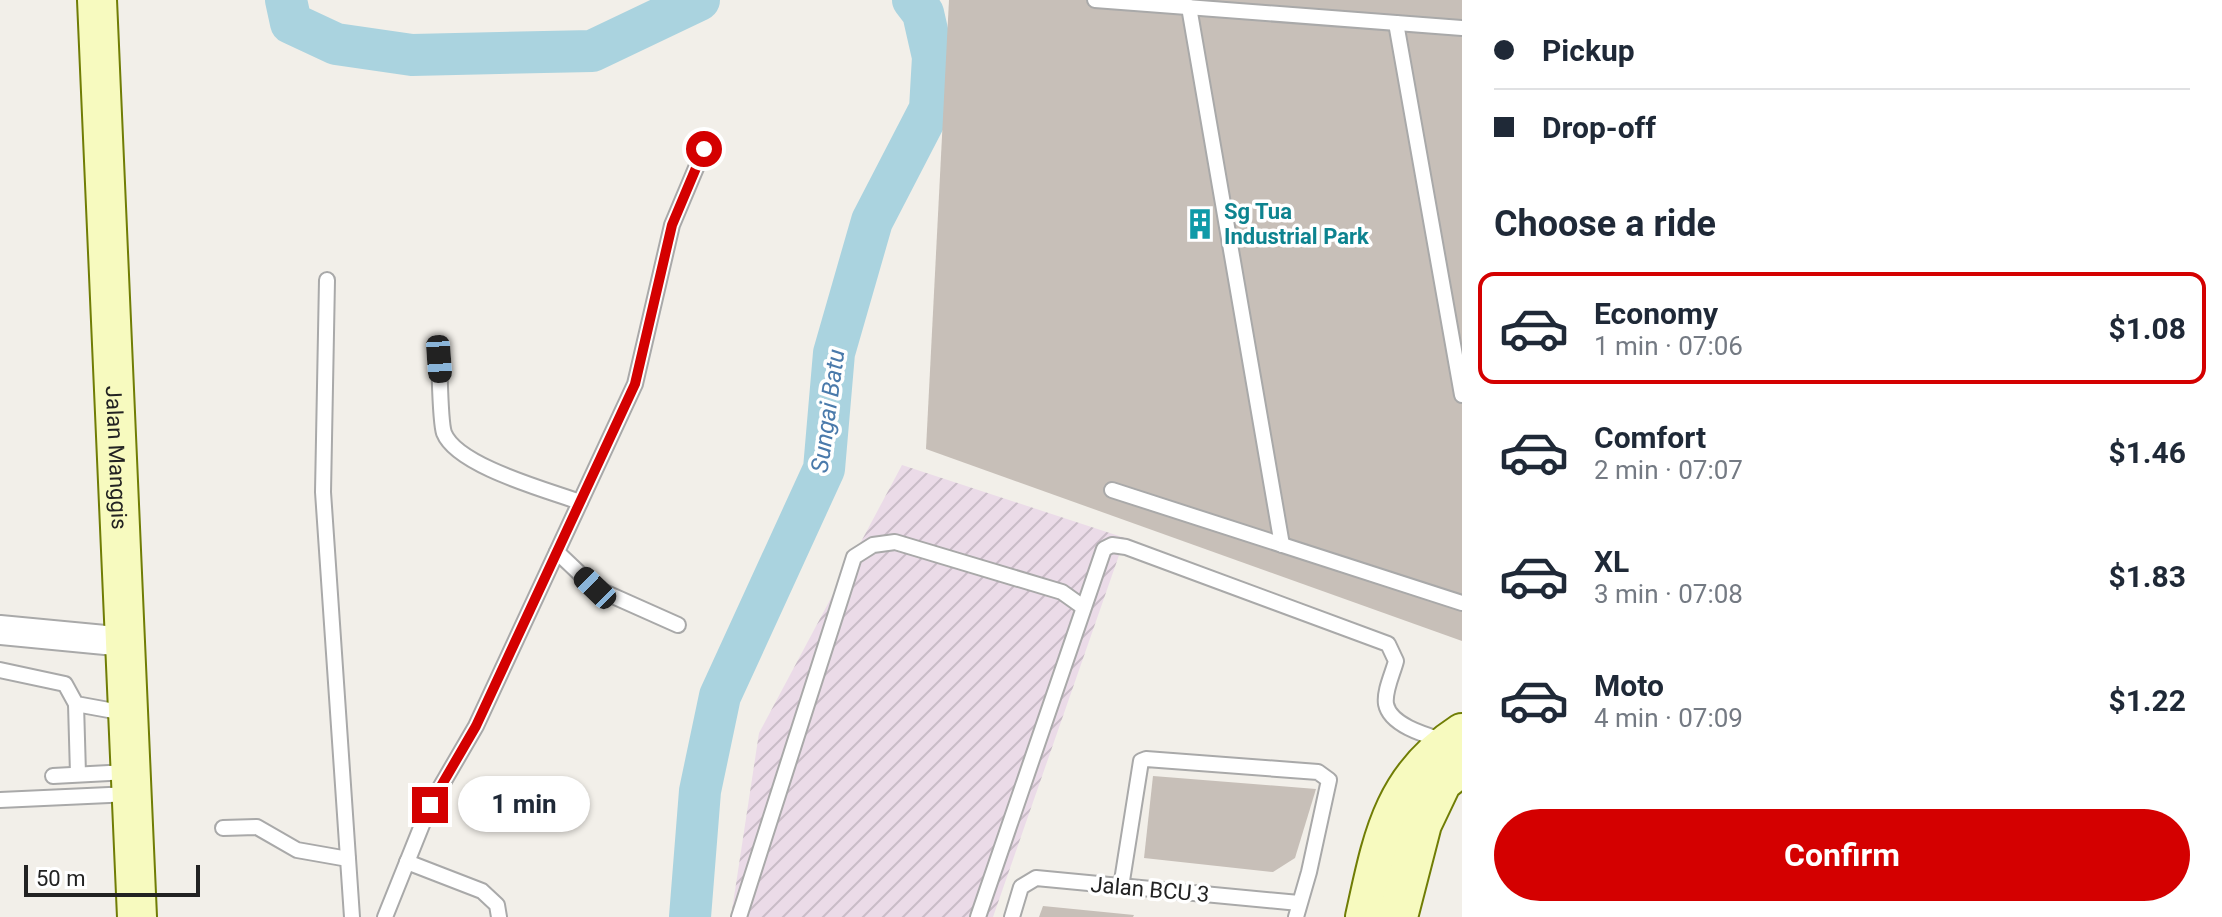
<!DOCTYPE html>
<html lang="en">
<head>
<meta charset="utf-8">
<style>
	:root { --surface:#fff; --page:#f2f2f3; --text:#1f2937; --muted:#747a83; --line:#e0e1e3; --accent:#d40000 }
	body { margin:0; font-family:Roboto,sans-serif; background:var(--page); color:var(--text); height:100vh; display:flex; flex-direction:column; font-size:30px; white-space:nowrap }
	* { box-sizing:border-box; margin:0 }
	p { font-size:26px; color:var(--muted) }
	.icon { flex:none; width:44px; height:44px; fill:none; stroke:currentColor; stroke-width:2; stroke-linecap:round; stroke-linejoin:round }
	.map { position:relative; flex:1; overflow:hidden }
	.details { display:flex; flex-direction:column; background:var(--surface); width:760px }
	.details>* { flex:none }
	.top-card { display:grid; align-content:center; height:176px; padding:0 32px; background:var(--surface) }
	.scale { position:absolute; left:24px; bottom:20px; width:176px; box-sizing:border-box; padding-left:8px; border:4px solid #222; border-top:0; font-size:22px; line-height:28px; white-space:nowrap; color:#222; -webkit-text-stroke:6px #fff; paint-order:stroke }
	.end { position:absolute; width:36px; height:36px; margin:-18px; border:10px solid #d40000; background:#fff; box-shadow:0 0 0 4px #fff }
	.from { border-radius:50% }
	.bubble { position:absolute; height:56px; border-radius:28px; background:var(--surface); box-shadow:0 2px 6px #0004; font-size:26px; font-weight:700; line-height:56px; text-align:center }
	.car { position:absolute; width:24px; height:48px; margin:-24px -12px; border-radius:10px; box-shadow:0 0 6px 2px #0007; background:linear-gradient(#222 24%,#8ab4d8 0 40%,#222 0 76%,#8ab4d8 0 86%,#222 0) }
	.top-card b { display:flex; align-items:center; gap:28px; height:76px; font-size:30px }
	.top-card b+b { border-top:2px solid var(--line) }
	.top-card i { width:20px; height:20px; background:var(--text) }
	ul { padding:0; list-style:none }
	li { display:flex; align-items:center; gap:24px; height:112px; margin:0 16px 12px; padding:0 16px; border:4px solid transparent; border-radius:16px }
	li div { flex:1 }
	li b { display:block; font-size:30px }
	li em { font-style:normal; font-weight:700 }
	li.current { border-color:var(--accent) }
	li>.icon { width:72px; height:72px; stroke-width:1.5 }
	h2 { padding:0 32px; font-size:36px; line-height:96px }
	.primary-button { display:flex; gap:16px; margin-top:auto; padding:16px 32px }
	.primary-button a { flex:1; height:92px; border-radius:48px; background:var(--accent); color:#fff; font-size:32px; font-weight:700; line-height:92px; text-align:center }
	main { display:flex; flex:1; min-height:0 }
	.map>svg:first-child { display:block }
	.industrial { fill:url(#industrial-furrows) }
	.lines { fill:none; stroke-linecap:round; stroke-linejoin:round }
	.river { stroke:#aad3df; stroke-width:42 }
	.building { fill:#c7bfb8 }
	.lane-casing { stroke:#a9a9a9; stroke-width:18 }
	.street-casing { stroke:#a9a9a9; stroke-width:32 }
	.secondary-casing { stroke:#707d05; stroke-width:42 }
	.lane { stroke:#fff; stroke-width:14 }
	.street { stroke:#fff; stroke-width:28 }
	.secondary { stroke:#f7fabf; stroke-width:38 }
	.route { stroke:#d40000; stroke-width:10 }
	.labels { text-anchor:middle; stroke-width:7; stroke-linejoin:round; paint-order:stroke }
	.culture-label { font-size:22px; font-weight:bold; fill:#0d838f; stroke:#fff; text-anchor:start }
	.street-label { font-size:22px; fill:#222; stroke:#fff }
	.water-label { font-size:24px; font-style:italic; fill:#4a7aab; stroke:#fff }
</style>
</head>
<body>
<main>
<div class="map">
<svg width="1462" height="917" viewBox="0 0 1462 917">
	<defs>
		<pattern id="industrial-furrows" width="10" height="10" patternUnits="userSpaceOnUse" patternTransform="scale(2)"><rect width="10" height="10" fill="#ebdbe8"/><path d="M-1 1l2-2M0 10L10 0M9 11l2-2" fill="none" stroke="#c9bcc7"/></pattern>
	</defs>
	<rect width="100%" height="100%" fill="#f2efe9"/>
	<path class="industrial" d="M902,465L1125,538L993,917H731L759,733Z"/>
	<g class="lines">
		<g class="river">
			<path d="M286,0L291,23L336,44L412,55L592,51L699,0"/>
			<path d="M690,917L700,791L720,696L824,469L834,353L872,221L930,109L933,57L923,13L913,0"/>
		</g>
	</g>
	<g class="building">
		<path d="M949,0H1462V641L926,449Z"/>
		<path d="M1153,776L1316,789L1295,858L1273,872L1144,858Z"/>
		<path d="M1043,906L1134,915L1133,917H1039Z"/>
	</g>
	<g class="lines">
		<defs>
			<g id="lane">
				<path d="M1095,0L1462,28"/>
				<path d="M1189,7L1282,545"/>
				<path d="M1396,23L1462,395"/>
				<path d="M327,280L323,492L352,917"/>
				<path d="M439,359C440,375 440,421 444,433C457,466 547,490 580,502"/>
				<path d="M1112,490L1462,603"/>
				<path d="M557,552L595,588L678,625"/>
				<path d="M0,670L65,684L76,704L125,713"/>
				<path d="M76,704L78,774"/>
				<path d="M53,776L128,772"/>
				<path d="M0,800L131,794"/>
				<path d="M223,828L257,827L297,850L348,859"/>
				<path d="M407,862L482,891L497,905L499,917"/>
				<path d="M1121,887L1141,761L1146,759L1318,772L1329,780L1309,872L1296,917"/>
				<path d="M385,917L430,805L476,726L635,384L672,225L704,149"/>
				<path d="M739,917L854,557L873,545L895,542L1062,592L1083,607"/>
				<path d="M978,917L1104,549L1112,545L1126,547L1388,644L1396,661C1393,673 1384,691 1386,704C1390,725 1425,735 1442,740"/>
				<path d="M1012,917L1021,887L1036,878L1299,903"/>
			</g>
			<path id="street" d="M0,630L126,642"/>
			<g id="secondary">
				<path id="s1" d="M97,0L137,917"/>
				<path d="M1365,917C1382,841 1391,779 1462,733"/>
				<path d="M1398,917L1422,824L1442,782L1462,766"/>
			</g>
		</defs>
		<use href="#lane" class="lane-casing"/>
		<use href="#street" class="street-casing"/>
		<use href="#secondary" class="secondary-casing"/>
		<use href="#lane" class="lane"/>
		<use href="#street" class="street"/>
		<use href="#secondary" class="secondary"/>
	</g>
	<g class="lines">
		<path class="route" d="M430,805L476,726L635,384L672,225L704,149"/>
	</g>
	<defs>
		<symbol id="building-bare" viewBox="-9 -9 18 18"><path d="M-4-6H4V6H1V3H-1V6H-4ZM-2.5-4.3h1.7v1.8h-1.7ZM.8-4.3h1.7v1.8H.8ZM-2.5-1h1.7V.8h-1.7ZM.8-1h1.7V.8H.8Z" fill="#0f9aa8" stroke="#fff" stroke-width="2.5" paint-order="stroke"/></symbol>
	</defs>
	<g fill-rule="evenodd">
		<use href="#building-bare" x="1178" y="202" width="44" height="44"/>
	</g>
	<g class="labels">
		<g class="culture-label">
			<text x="1224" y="219">Sg Tua<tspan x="1224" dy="25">Industrial Park</tspan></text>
		</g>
		<g class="street-label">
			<text dy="8" stroke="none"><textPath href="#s1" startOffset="458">Jalan Manggis</textPath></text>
			<text transform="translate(1150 889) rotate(5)" y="8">Jalan BCU 3</text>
		</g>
		<g class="water-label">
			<text transform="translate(828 411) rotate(-82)" y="8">Sungai Batu</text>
		</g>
	</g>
</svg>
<div class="scale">50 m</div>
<i class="end from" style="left:704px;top:149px"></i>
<i class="end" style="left:430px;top:805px"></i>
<div class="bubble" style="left:458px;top:776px;width:132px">1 min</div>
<i class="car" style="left:439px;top:359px;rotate:176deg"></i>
<i class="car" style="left:595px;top:588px;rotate:314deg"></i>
</div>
<section class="details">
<div class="top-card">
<b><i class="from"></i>Pickup</b>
<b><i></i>Drop-off</b>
</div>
<h2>Choose a ride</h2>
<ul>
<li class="current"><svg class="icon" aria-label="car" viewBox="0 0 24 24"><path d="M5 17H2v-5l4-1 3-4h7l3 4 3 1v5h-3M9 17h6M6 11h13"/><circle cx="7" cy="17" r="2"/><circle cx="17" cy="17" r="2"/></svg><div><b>Economy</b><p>1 min · 07:06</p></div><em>$1.08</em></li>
<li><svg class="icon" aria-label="car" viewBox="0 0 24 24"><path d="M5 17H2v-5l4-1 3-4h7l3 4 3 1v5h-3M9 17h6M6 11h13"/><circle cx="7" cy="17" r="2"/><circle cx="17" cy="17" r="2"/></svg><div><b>Comfort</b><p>2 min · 07:07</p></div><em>$1.46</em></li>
<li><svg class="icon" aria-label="car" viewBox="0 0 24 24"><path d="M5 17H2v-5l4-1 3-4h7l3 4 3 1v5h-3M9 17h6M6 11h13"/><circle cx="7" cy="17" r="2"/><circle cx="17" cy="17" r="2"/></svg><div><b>XL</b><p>3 min · 07:08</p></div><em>$1.83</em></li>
<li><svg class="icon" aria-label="car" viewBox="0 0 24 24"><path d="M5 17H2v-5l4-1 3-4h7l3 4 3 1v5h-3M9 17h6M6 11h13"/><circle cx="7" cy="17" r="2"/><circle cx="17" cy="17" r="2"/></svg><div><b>Moto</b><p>4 min · 07:09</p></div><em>$1.22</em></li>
</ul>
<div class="primary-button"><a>Confirm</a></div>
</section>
</main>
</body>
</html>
